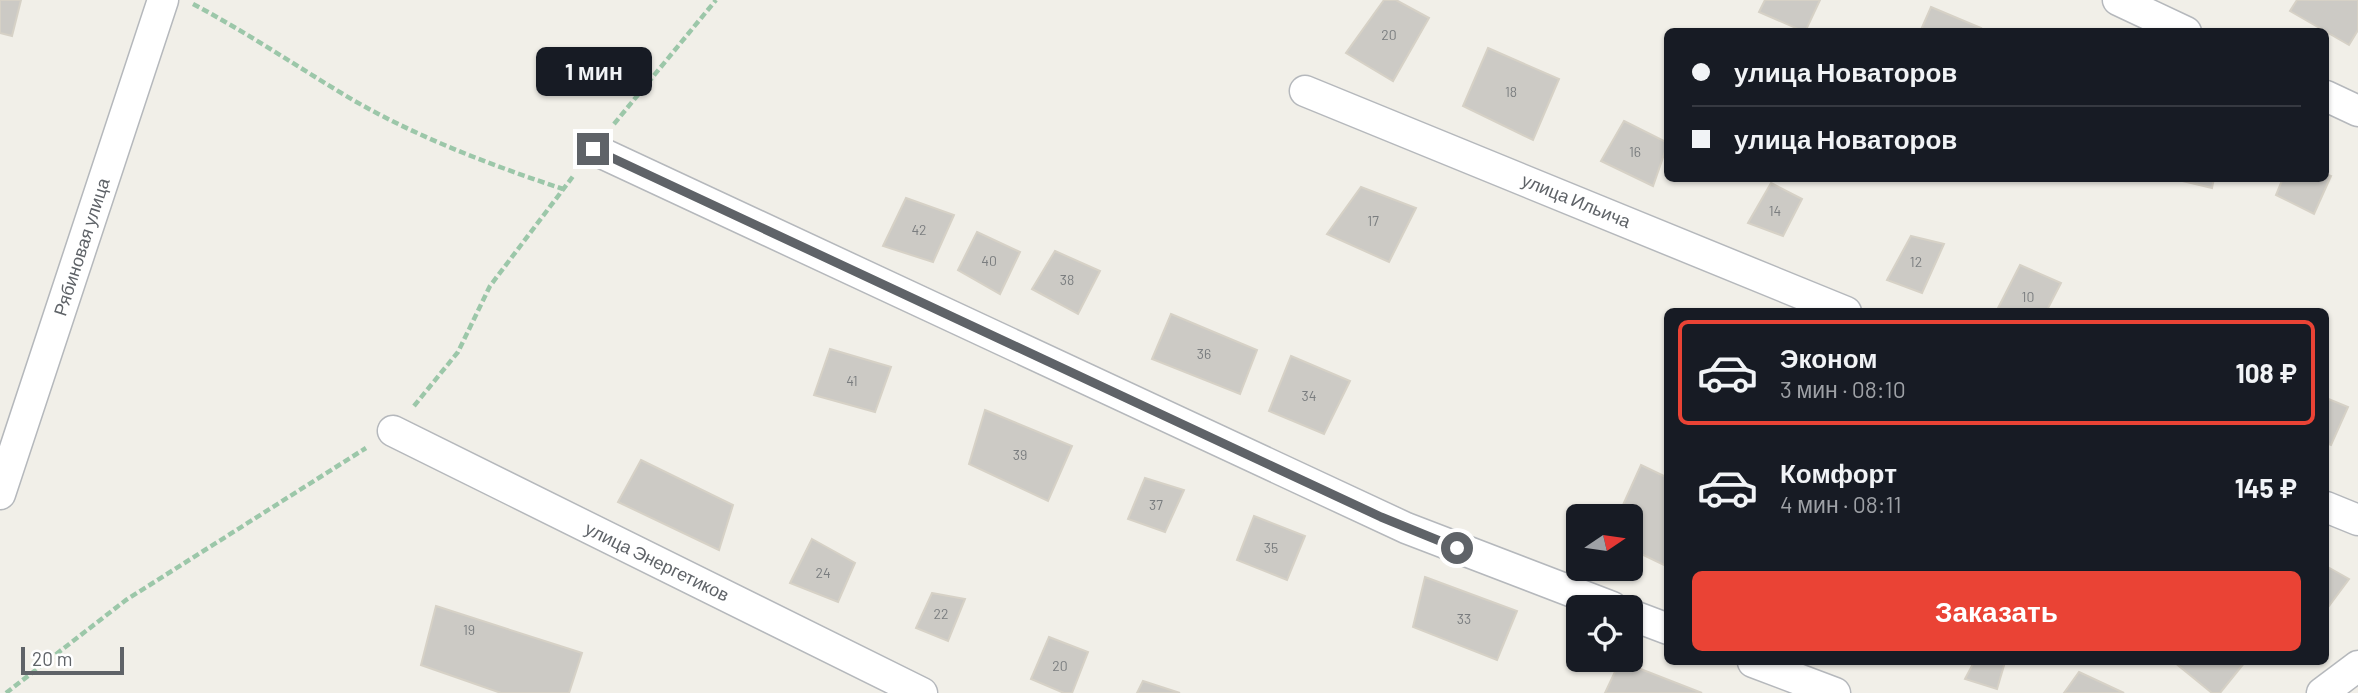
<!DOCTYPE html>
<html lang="ru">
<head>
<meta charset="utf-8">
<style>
	:root { --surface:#171b24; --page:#20242c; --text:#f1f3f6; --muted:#9ea1a6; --line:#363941; --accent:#ea4335 }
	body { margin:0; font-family:Barlow,sans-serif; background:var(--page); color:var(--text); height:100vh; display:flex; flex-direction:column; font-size:26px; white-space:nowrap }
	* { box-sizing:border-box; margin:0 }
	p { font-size:23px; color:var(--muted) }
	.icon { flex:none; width:38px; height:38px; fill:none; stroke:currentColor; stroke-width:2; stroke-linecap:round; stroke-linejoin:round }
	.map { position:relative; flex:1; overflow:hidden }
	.sheet { position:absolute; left:1664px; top:308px; width:665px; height:357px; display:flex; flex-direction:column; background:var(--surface); border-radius:10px; box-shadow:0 2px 5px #0004 }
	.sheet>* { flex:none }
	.hud { position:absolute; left:1664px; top:28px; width:665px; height:154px; border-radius:10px; box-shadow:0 2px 5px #0004; display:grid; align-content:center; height:154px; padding:0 28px; background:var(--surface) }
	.needle { width:46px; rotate:77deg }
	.tools { position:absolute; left:1566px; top:504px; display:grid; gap:14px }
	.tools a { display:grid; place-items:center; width:77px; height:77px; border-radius:10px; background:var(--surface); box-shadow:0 2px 5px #0004; font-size:35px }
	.scale { position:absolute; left:21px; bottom:18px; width:103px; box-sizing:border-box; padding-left:7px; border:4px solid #5f6368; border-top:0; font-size:19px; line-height:24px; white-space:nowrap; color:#5f6368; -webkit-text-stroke:5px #fff; paint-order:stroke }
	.end { position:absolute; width:32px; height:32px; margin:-16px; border:9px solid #5f6368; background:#fff; box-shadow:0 0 0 4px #fff }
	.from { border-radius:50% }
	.bubble { position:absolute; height:49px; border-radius:10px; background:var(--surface); box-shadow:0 2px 5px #0004; font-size:23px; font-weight:700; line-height:49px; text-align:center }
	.hud b { display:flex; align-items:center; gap:24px; height:66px; font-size:26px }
	.hud b+b { border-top:2px solid var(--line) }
	.hud i { width:18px; height:18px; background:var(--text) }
	ul { padding:12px 0 0; list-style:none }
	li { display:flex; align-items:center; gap:21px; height:105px; margin:0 14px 10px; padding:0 14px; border:4px solid transparent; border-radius:10px }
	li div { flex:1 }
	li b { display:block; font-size:26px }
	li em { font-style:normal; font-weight:700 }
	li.selected { border-color:var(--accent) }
	li>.icon { width:63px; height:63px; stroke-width:1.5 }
	.primary-button { display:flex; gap:14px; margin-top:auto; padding:14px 28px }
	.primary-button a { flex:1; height:80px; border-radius:10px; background:var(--accent); color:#fff; font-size:28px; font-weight:700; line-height:80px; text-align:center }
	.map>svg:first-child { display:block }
	.building { fill:#cccac5; stroke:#d6d1c6; stroke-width:2 }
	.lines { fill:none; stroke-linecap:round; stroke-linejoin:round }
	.street-casing { stroke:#b5b8bc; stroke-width:33 }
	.path { stroke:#9cc7a9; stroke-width:4.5; stroke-dasharray:7 3.5; stroke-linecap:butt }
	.street { stroke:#fff; stroke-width:30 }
	.route { stroke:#5f6368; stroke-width:9 }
	.labels { text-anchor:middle; stroke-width:7; stroke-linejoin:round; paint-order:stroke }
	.number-label { font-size:14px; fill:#7a7d7f }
	.street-label { font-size:18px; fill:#5f6368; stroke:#fff }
</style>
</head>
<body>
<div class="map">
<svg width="2358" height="693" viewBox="0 0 2358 693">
	<rect width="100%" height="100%" fill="#f1efe8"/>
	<g class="building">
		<path d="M0,0H21L12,36L0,33Z"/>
		<path d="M1384,0H1396L1429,18L1393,81L1346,53Z"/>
		<path d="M1765,0H1820L1805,32L1759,12Z"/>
		<path d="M2297,0H2358V30L2349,45L2290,11Z"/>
		<path d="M1931,7L1981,28L1979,32H1920Z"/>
		<path d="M1488,48L1559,79L1533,140L1463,106Z"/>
		<path d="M1624,121L1668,143L1653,186L1601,161Z"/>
		<path d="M2326,174L2331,176L2314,214L2276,195L2283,178H2326Z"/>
		<path d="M2170,178H2214L2212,188Z"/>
		<path d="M1771,183L1802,199L1783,236L1748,223Z"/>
		<path d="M1361,187L1416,208L1389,262L1327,234Z"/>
		<path d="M906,198L954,215L933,262L883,246Z"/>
		<path d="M977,232L1020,252L1000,294L958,270Z"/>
		<path d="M1911,236L1944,244L1922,293L1887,280Z"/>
		<path d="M1055,251L1100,271L1078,314L1032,289Z"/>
		<path d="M2020,265L2061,283L2046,312H1996Z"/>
		<path d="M1171,314L1257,350L1240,394L1152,359Z"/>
		<path d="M830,349L891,367L875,412L814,395Z"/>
		<path d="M1291,356L1350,381L1324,434L1269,411Z"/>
		<path d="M2326,398L2348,407L2331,445L2326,443Z"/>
		<path d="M985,410L1072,446L1048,501L969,464Z"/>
		<path d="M641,460L733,505L719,550L618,502Z"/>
		<path d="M1641,465L1668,478V567L1631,549V516H1618Z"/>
		<path d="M1145,478L1184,490L1165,532L1128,519Z"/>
		<path d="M1254,516L1305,536L1287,580L1237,560Z"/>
		<path d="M812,539L855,563L838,602L790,583Z"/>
		<path d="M2326,566L2349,579L2326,610Z"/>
		<path d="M1425,577L1517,611L1497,660L1413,627Z"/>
		<path d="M932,593L965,599L948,641L916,628Z"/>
		<path d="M436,606L582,653L569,693H501L421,665Z"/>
		<path d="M1049,637L1088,652L1072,693H1064L1031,679Z"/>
		<path d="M1620,661L1702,693H1605Z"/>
		<path d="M1974,662H2005L1997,689L1965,679Z"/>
		<path d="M2174,662H2245L2220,693H2212Z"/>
		<path d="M2079,672L2124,693H2064Z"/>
		<path d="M1143,681L1180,693H1137Z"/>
	</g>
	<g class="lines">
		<defs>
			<g id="street">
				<path d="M2118,0L2186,32"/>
				<path d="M1305,91L1846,312"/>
				<path d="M2326,96L2358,111"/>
				<path d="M593,149L1406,528L1612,607"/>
				<path d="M393,431L922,693"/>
				<path d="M0,494L163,0"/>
				<path d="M2326,507L2358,520"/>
				<path d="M1631,615L1668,629"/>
				<path d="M1753,662L1835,693"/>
				<path d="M2322,693L2358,666"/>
			</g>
		</defs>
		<use href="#street" class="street-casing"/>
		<g class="path">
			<path d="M193,4C248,33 299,68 353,100C419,138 491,165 563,189"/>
			<path d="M614,124L716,0"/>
			<path d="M414,406L458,352L490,286L574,175"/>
			<path d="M6,693L126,600L366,448"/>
		</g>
		<use href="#street" class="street"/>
	</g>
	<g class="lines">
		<path class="route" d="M593,149L1381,517L1457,548"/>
	</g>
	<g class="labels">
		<g class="number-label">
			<text x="1389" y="40">20</text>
			<text x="1511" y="97">18</text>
			<text x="1635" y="157">16</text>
			<text x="1775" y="216">14</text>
			<text x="1373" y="226">17</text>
			<text x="919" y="235">42</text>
			<text x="989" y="266">40</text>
			<text x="1916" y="267">12</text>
			<text x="1067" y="285">38</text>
			<text x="2028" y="302">10</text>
			<text x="1204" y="359">36</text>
			<text x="852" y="386">41</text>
			<text x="1309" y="401">34</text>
			<text x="1020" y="460">39</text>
			<text x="1156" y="510">37</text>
			<text x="1271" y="553">35</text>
			<text x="823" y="578">24</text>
			<text x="941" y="619">22</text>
			<text x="1464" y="624">33</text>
			<text x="469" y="635">19</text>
			<text x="1060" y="671">20</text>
		</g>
		<g class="street-label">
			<text transform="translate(1576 201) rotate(22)" y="6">улица Ильича</text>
			<text transform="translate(82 247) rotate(-72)" y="6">Рябиновая улица</text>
			<text transform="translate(657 562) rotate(26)" y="6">улица Энергетиков</text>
		</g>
	</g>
</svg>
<div class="tools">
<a><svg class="needle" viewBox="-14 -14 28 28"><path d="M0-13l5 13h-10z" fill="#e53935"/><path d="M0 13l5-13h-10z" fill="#9ea1a6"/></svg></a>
<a><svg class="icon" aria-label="locate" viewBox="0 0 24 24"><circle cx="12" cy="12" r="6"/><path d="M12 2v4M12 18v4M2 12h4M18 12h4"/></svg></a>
</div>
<div class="scale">20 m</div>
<i class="end from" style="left:1457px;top:548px"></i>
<i class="end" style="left:593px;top:149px"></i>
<div class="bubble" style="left:536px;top:47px;width:116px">1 мин</div>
<div class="hud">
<b><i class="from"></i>улица Новаторов</b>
<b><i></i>улица Новаторов</b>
</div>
<section class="sheet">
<ul>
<li class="selected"><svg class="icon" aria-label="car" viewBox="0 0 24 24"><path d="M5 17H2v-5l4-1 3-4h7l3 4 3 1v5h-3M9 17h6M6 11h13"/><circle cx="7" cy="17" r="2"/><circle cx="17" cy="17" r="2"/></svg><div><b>Эконом</b><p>3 мин · 08:10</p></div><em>108 ₽</em></li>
<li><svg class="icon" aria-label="car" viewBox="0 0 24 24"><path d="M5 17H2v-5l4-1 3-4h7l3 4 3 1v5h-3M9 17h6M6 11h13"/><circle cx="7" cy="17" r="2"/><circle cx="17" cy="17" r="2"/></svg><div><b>Комфорт</b><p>4 мин · 08:11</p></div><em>145 ₽</em></li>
</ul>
<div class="primary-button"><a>Заказать</a></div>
</section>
</div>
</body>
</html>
